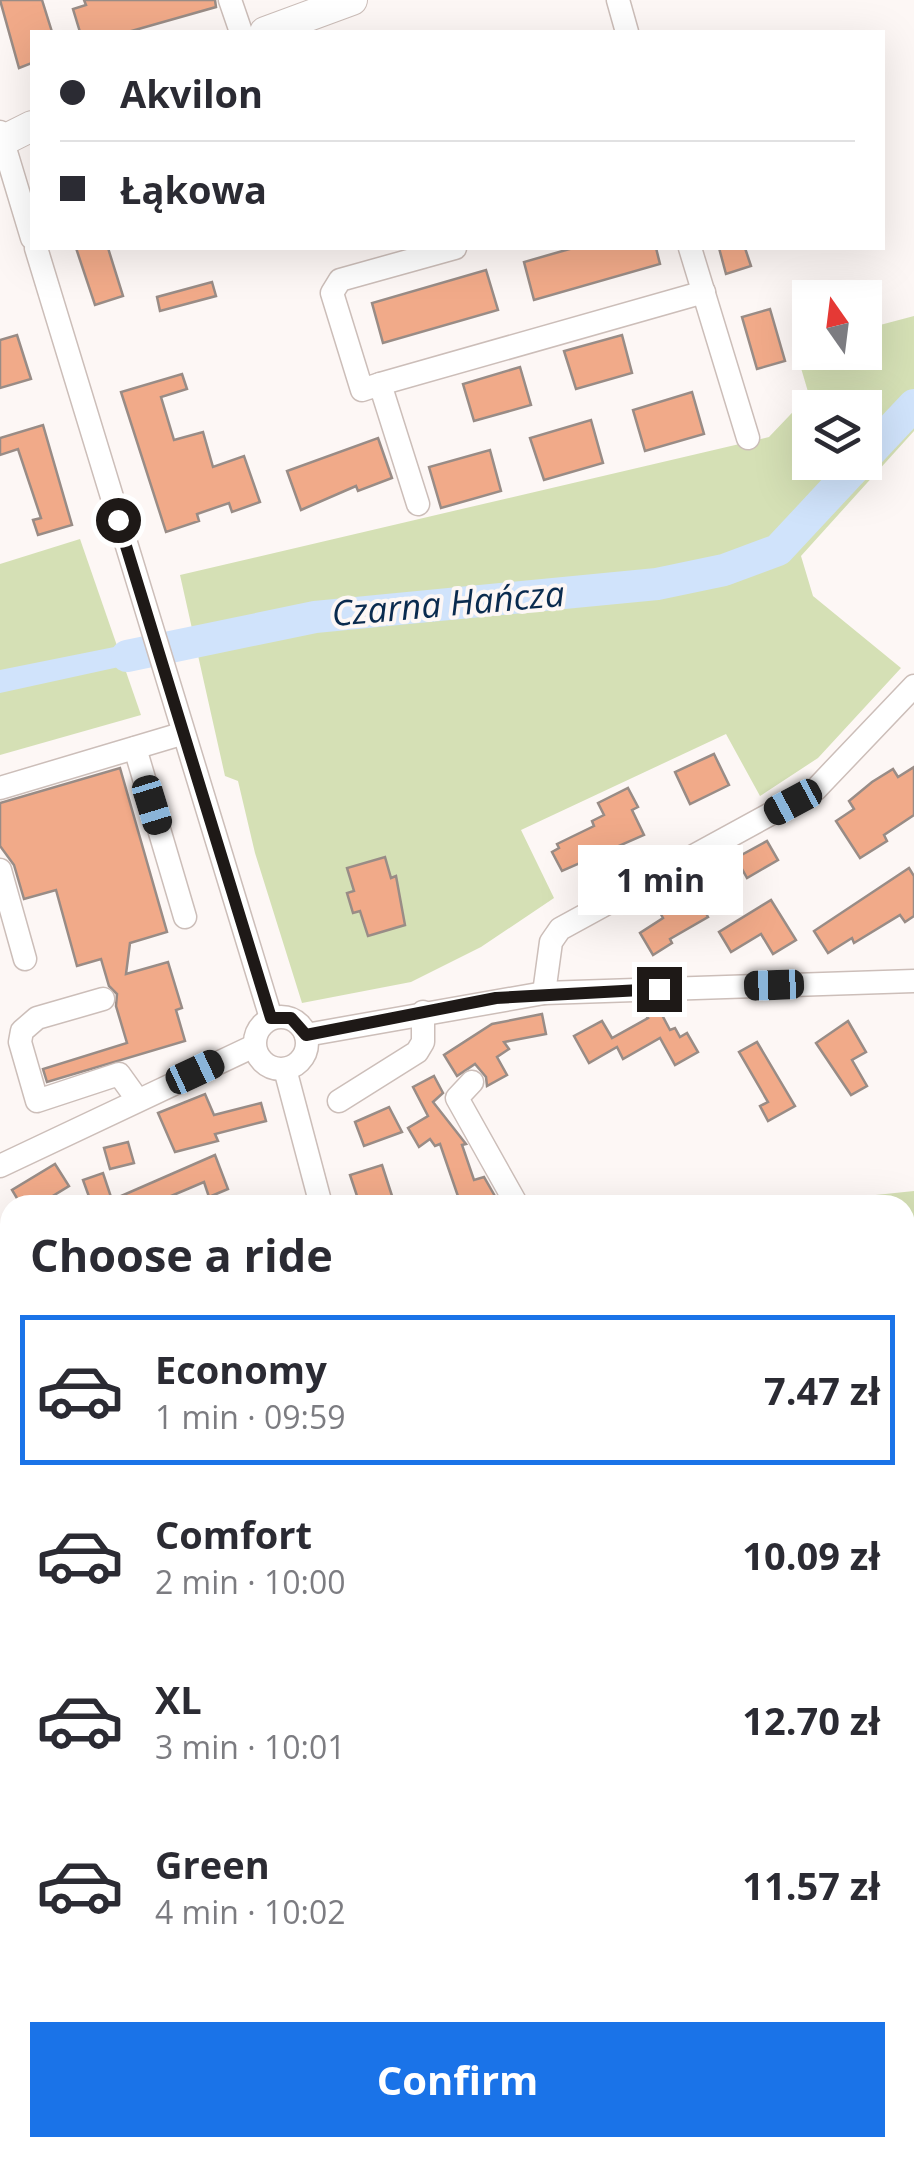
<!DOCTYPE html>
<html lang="en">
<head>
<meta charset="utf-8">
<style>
	:root { --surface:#fff; --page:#f7f7f7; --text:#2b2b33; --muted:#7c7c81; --line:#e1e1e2; --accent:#1a73e8 }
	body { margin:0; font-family:"Open Sans",sans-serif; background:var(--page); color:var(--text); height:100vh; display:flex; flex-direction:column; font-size:38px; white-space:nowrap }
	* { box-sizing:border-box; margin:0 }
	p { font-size:32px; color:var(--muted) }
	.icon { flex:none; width:55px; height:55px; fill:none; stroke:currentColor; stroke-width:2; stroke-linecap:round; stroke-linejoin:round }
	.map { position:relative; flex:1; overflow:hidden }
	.drawer { position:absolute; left:0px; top:1195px; width:915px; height:962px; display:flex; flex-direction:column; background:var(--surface); border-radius:30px 30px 0 0; box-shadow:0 10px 40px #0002 }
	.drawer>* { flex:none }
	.banner { position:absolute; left:30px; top:30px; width:855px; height:220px; border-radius:0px; box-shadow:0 10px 40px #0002; display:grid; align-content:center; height:220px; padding:0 30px; background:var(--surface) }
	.needle { width:65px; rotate:346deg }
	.controls { position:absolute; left:792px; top:280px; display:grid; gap:20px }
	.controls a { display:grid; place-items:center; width:90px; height:90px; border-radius:0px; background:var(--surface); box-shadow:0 10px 40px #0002; font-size:50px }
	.end { position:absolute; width:45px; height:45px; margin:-22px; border:12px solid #1e1917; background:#fff; box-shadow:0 0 0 5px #fff }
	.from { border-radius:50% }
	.bubble { position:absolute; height:70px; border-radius:0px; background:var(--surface); box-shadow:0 10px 40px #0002; font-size:32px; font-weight:700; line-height:70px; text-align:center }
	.car { position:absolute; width:30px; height:60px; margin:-30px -15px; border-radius:12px; box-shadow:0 0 8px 2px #0007; background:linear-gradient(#222 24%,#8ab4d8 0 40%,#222 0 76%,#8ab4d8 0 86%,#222 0) }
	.banner b { display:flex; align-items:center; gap:35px; height:95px; font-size:38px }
	.banner b+b { border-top:2px solid var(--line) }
	.banner i { width:25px; height:25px; background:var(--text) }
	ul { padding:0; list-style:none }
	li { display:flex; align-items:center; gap:30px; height:150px; margin:0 20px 15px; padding:0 10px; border:5px solid transparent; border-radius:0px }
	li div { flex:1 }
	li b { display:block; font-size:38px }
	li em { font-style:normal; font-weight:700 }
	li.on { border-color:var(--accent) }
	li>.icon { width:90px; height:90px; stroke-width:1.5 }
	h2 { padding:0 30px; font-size:45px; line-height:120px }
	.primary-button { display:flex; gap:20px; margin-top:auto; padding:20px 30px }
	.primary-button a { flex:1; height:115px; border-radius:0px; background:var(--accent); color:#fff; font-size:40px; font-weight:700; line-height:115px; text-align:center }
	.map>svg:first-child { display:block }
	.green { fill:#d5e0b5; fill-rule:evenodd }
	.water { fill:#d0e3fb }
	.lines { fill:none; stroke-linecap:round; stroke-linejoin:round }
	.river { stroke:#d0e3fb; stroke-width:32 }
	.building { fill:#f1aa89; stroke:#998c86; stroke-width:2.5 }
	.minor-casing { stroke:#ccbeb9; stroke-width:25 }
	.major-casing { stroke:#ccbeb9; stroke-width:32 }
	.minor { stroke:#fff; stroke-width:22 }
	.major { stroke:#fff; stroke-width:30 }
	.route { stroke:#1e1917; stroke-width:12 }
	.labels { text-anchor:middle; stroke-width:8; stroke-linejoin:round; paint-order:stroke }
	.water-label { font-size:35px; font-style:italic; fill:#0a2b4f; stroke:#fdf7f5 }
</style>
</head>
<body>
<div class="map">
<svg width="914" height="2157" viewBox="0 0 914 2157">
	<rect width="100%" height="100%" fill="#fdf7f5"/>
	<g class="green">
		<path d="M914,316V431L801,556L813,596L901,668L818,758L760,796L726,734L521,830L554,898L481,947L411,982L302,1003L255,853L238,781L225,776L180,575L769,437L809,395L795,348L810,344V352H865V329ZM810,408H865V462H810Z"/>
		<path d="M80,539L141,715L0,755V564Z"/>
		<path d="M914,1191V1553L905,1538V1205H780Z"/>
		<path d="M914,1875V2157H660L656,2148H905V1878Z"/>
	</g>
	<path class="water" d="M154,639L160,658L0,693V670Z"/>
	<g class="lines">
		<g class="river">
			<path d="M865,457L914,405"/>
			<path d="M127,656L315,617L657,584L724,570L778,550L860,462"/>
		</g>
	</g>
	<g class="building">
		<path d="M0,0H42L52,32H32V63L19,68Z"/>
		<path d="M84,0H215L216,7L128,32H80L73,9L86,5Z"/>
		<path d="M76,248H108L123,296L95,305Z"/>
		<path d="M573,248H656L660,264L534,300L524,262Z"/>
		<path d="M719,248H745L751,266L726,274Z"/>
		<path d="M486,270L498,310L383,343L372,303Z"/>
		<path d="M212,282L216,296L160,311L157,297Z"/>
		<path d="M770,309L785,361L757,369L742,317Z"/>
		<path d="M17,335L31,379L0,388V340Z"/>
		<path d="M622,335L632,373L576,389L564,351Z"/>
		<path d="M520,367L531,405L474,421L463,384Z"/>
		<path d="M182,374L187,389L161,397L174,440L203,432L213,467L244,456L260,502L232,512L229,503L197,514L199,521L166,532L121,392Z"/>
		<path d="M692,392L704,434L645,451L633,410Z"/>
		<path d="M591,420L603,463L544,480L530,438Z"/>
		<path d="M43,425L72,525L38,535L33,520L41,518L18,449L0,455V438Z"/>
		<path d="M378,438L392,478L358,491L356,486L301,510L287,471Z"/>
		<path d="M490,450L501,491L441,508L429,467Z"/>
		<path d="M714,754L729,785L690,804L675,772Z"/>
		<path d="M914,767V815L884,835L887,841L860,858L836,821L854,809L849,801L872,782L893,769L898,777Z"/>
		<path d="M120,768L167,932L130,943L126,974L168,962L182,1008L176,1010L185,1041L47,1082L43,1069L127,1043L116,1006L117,994L109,986L101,959L77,966L56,890L24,899L14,865L0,846V803Z"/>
		<path d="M628,788L638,807L632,810L644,835L562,871L552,852L559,848L557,844L594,826L592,821L604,815L598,803Z"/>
		<path d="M767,841L778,860L747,878L736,858Z"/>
		<path d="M385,857L391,878L396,876L405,925L368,936L360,911L353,913L347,893L354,891L347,868Z"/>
		<path d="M909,868L914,876V916L905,922L900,915L854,943L852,938L828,953L814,931Z"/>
		<path d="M689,883L708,917L670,939L672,943L653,955L640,933L663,918L658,909L664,905L662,901Z"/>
		<path d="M771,900L796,940L773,954L761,934L731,952L719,932Z"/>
		<path d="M661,1013L670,1030L675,1028L680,1037L687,1033L698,1052L675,1065L660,1038L623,1059L617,1047L589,1063L574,1036L602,1021L612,1038L648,1018L645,1014Z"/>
		<path d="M542,1014L546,1034L504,1042L509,1049L497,1057L507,1075L487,1086L486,1077L475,1064L457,1076L444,1055L492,1024Z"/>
		<path d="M848,1021L866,1052L852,1060L867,1086L851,1095L816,1043Z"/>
		<path d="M757,1042L795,1106L768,1121L760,1106L768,1102L739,1052Z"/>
		<path d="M434,1076L443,1093L433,1102L466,1144L462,1145L474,1180L484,1177L500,1205H461L440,1144L435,1146L430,1139L419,1147L408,1128L428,1116L413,1087Z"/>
		<path d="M205,1094L214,1115L261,1103L266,1121L215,1134L218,1141L175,1152L158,1113Z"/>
		<path d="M389,1107L402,1132L364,1146L355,1122Z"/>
		<path d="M128,1142L134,1163L110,1169L104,1148Z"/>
		<path d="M215,1155L228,1189L209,1197L204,1182L150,1205H92L83,1180L103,1173L112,1200Z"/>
		<path d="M55,1164L69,1186L38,1205H21L12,1190Z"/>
		<path d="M382,1165L395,1205H360L350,1175Z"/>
	</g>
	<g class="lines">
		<defs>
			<g id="minor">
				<path d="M230,0L241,32"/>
				<path d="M618,0L627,32"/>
				<path d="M0,132L32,238"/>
				<path d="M36,248L271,1018"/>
				<path d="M690,248L748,438"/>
				<path d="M380,384L704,292"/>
				<path d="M418,504L380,384L362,390L332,293L340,280L455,248"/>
				<path d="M135,748L185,917"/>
				<path d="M0,788L181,734"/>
				<path d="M0,870L25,959"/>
				<path d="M544,993L551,942L560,929L816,789L914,686"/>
				<path d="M103,999L37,1018L22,1031L20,1042L37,1101L119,1074L137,1099"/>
				<circle cx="281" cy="1043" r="26"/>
				<path d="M306,1035L544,993L914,981"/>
				<path d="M285,1069L321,1205"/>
				<path d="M472,1082L457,1098L517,1205"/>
				<path d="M339,1101L417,1052L423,1042V1012"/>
				<path d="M0,1166L254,1046"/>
				<path d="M0,1400L10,1416"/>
				<path d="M0,1611L10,1596"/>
				<path d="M905,1857L914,1853"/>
				<path d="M0,2105L10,2109"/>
				<path d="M0,2126L10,2138"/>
				<path d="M16,2148L21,2157"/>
				<path d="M104,2148L105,2157"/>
				<path d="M334,2148L336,2157"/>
				<path d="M603,2148L607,2157"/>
				<path d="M624,2148L627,2157"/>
				<path d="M244,2157L259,2148"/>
			</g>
			<g id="major">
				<path d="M265,32L352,0"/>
				<path d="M0,142L32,126"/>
			</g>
		</defs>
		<use href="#minor" class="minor-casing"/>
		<use href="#major" class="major-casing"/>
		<use href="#minor" class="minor"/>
		<use href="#major" class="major"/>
	</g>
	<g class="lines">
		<path class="route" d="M118,520L271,1018H291L306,1035L496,998L659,989"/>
	</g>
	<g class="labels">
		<g class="water-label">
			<text transform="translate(448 604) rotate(-5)" y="12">Czarna Hańcza</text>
		</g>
	</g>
</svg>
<div class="controls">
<a><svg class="needle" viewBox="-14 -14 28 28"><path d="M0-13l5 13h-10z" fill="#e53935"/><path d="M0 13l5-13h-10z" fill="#7c7c81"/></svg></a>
<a><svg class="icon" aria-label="layers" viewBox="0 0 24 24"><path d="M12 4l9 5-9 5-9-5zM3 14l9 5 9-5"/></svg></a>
</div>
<i class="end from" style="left:118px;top:520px"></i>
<i class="end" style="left:659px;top:989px"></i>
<div class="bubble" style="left:578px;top:845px;width:165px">1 min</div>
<i class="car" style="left:793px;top:802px;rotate:242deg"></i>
<i class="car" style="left:152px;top:805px;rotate:163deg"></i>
<i class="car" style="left:774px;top:985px;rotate:268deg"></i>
<i class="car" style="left:195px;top:1072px;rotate:65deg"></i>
<div class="banner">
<b><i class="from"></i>Akvilon</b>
<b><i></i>Łąkowa</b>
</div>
<section class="drawer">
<h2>Choose a ride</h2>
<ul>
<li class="on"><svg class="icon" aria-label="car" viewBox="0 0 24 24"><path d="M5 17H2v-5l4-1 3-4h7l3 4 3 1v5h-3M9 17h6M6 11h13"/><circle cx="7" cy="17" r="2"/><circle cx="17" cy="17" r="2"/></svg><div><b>Economy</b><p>1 min · 09:59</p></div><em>7.47 zł</em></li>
<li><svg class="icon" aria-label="car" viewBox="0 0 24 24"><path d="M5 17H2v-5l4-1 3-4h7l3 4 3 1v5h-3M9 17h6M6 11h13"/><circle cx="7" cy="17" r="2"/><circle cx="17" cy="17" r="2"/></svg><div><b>Comfort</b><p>2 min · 10:00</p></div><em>10.09 zł</em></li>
<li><svg class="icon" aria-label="car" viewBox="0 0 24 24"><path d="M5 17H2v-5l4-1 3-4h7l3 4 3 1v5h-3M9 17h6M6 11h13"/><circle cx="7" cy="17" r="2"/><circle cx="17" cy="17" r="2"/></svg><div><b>XL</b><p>3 min · 10:01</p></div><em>12.70 zł</em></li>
<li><svg class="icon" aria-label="car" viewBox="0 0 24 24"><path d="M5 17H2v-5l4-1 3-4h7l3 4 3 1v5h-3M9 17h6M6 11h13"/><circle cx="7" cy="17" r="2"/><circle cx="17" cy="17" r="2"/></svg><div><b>Green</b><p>4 min · 10:02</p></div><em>11.57 zł</em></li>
</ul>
<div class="primary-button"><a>Confirm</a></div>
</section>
</div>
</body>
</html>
